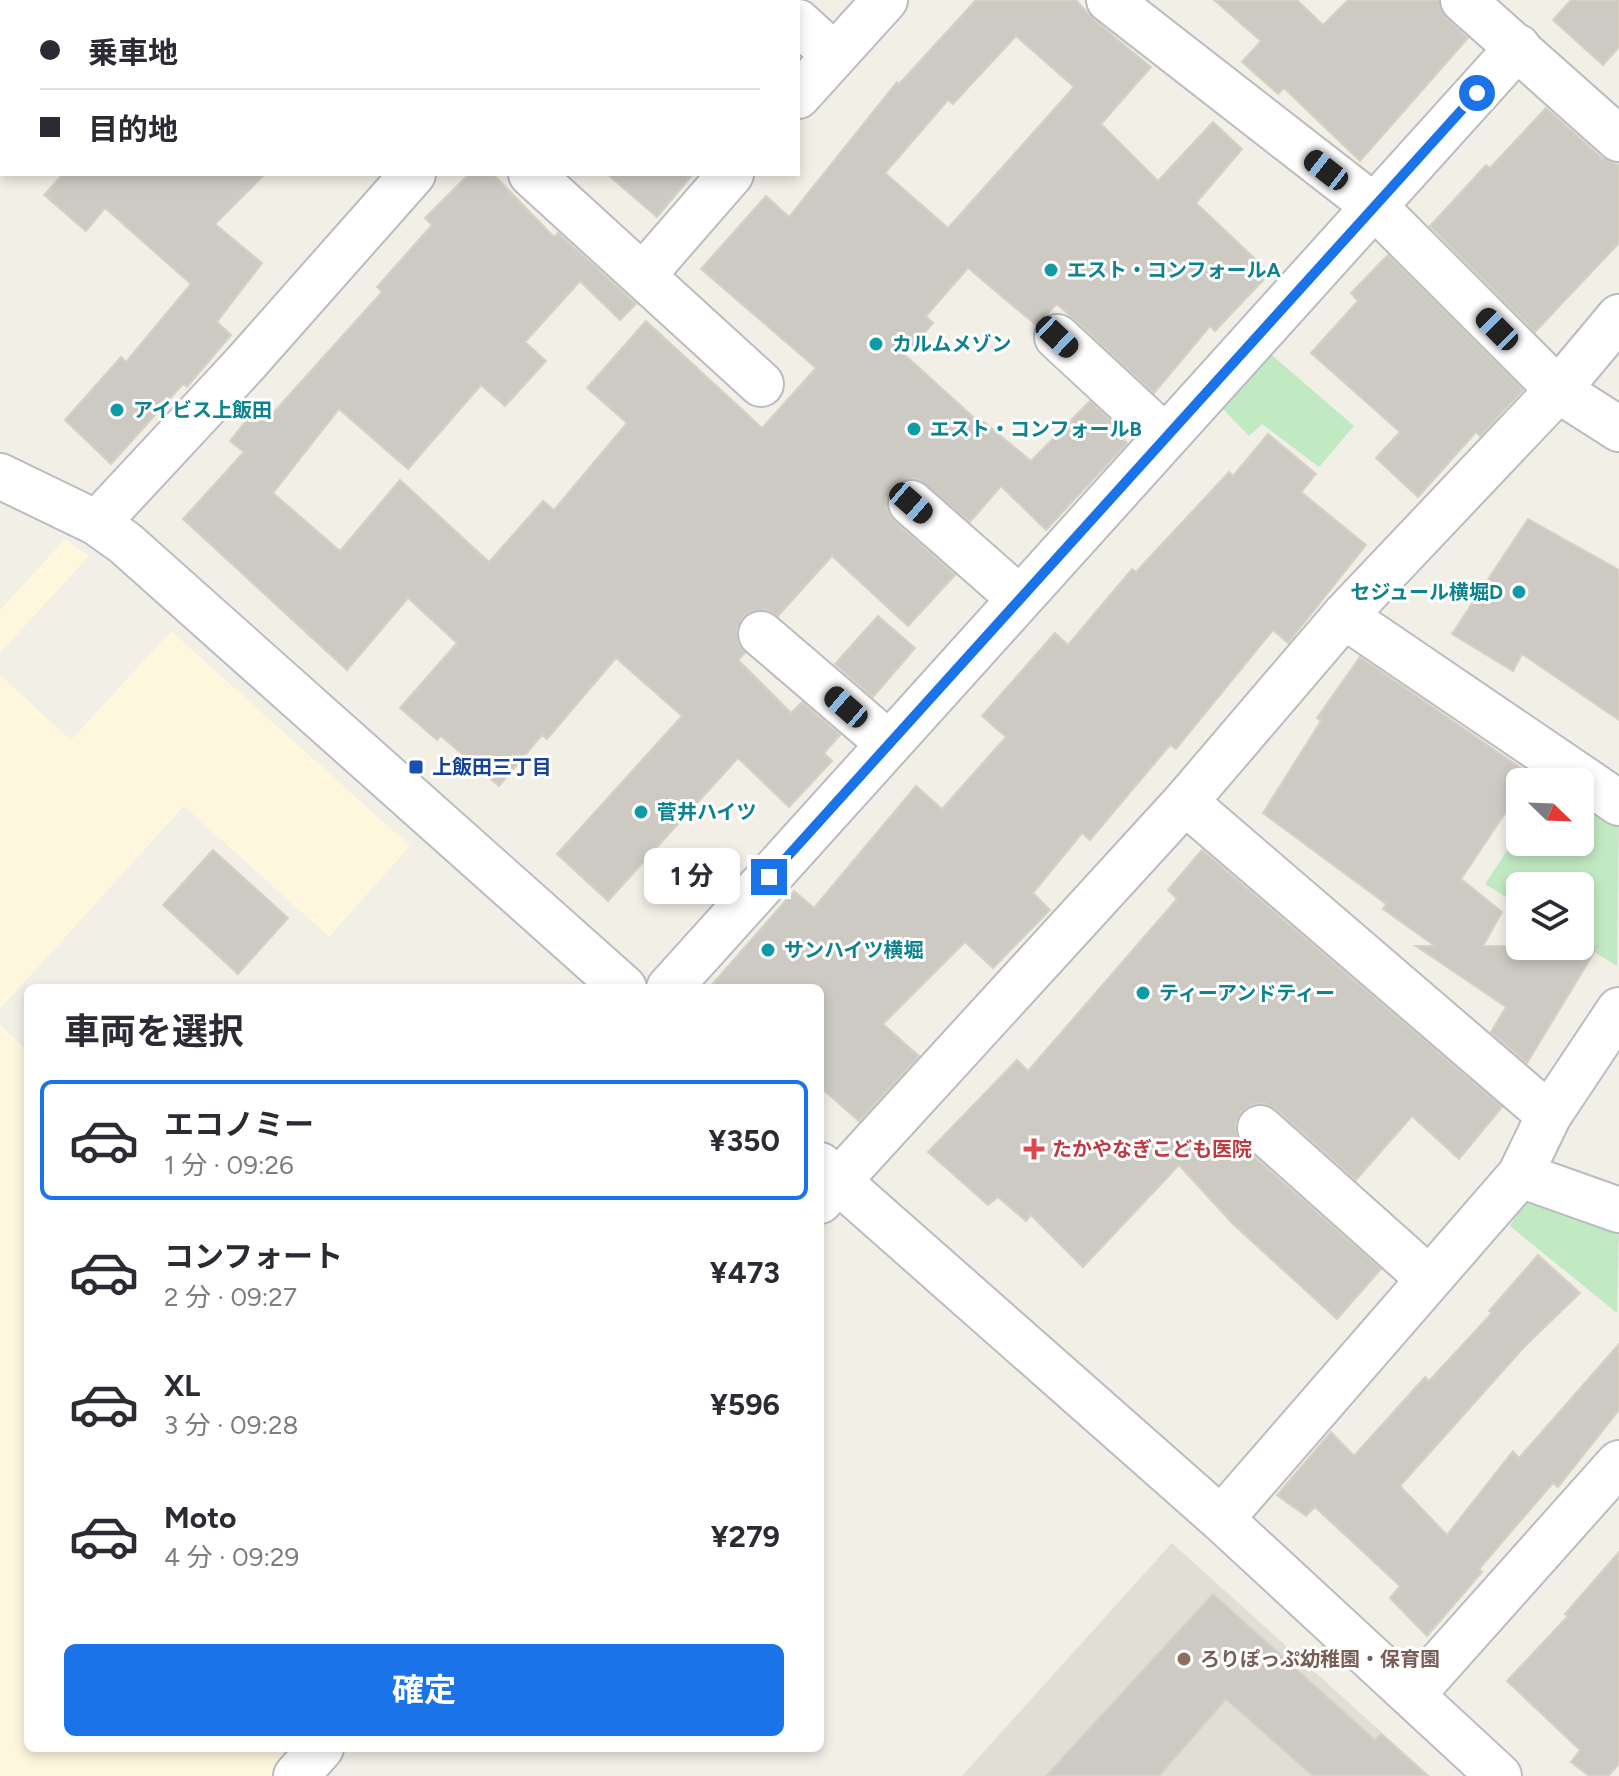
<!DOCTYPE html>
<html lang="ja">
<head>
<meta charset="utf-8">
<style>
	:root { --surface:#fff; --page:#f2f2f3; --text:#2b2b33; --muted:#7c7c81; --line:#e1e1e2; --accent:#1a73e8 }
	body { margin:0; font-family:Figtree,"Noto Sans JP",sans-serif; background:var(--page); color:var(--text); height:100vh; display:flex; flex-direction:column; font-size:30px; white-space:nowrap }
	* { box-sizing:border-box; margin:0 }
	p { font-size:26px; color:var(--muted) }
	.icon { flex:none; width:44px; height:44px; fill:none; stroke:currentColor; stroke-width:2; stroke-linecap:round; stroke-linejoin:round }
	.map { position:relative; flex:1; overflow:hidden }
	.panel { position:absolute; left:24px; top:984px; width:800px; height:768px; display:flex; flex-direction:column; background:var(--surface); border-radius:12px; box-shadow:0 4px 12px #0003 }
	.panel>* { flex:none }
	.banner { position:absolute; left:0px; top:0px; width:800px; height:176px; box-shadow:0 4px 12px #0003; display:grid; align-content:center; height:176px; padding:0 40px; background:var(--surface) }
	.needle { width:52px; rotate:113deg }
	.controls { position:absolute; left:1506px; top:768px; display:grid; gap:16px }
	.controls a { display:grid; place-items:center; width:88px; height:88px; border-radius:12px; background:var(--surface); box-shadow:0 4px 12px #0003; font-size:40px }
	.end { position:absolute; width:36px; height:36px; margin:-18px; border:10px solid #1a73e8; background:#fff; box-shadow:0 0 0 4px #fff }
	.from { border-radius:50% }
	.bubble { position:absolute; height:56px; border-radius:12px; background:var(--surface); box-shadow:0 4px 12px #0003; font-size:26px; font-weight:700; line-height:56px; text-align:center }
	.car { position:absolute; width:24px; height:48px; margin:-24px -12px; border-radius:10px; box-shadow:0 0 6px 2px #0007; background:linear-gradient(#222 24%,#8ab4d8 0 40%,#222 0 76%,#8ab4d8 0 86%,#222 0) }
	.banner b { display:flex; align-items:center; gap:28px; height:76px; font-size:30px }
	.banner b+b { border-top:2px solid var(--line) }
	.banner i { width:20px; height:20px; background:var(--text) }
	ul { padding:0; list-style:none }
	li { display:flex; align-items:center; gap:24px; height:120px; margin:0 16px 12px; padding:0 24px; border:4px solid transparent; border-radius:12px }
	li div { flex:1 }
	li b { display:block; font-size:30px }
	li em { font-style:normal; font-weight:700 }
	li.active { border-color:var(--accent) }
	li>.icon { width:72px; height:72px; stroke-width:1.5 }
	h2 { padding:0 40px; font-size:36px; line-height:96px }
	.primary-button { display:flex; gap:16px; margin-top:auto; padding:16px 40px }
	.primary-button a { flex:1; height:92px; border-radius:12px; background:var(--accent); color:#fff; font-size:32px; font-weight:700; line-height:92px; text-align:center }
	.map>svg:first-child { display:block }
	.commercial { fill:#fff7dd }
	.education { fill:#e1ded5 }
	.green { fill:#c1eac2 }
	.building { fill:#cccac3; stroke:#d6d1c4; stroke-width:2; fill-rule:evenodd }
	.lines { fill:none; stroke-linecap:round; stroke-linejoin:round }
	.minor-casing { stroke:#b9bcc1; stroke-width:48 }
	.tertiary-casing { stroke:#b9bcc1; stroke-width:48 }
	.primary-casing { stroke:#fbce55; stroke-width:48 }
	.minor { stroke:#fff; stroke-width:44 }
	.tertiary { stroke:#fff; stroke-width:44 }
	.primary { stroke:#fff2ad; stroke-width:44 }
	.route { stroke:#1a73e8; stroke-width:10 }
	.culture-dot { fill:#0f9aa8; stroke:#fff; stroke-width:3 }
	.transit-dot { fill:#1a4fb4; stroke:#fff; stroke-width:3 }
	.health-dot { fill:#e0444e; stroke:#fff; stroke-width:3 }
	.education-dot { fill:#8d6e63; stroke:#fff; stroke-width:3 }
	.labels { text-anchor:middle; stroke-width:6; stroke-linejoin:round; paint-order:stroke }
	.culture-label { font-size:20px; font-weight:bold; fill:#0d838f; stroke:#fff; text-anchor:start }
	.transit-label { font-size:20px; font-weight:bold; fill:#164399; stroke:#fff; text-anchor:start }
	.health-label { font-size:20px; font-weight:bold; fill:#be3a42; stroke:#fff; text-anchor:start }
	.education-label { font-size:20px; font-weight:bold; fill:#785e54; stroke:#fff; text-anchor:start }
</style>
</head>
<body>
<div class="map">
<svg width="1619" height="1776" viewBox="0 0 1619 1776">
	<rect width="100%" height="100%" fill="#f1efe6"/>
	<g class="commercial">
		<path d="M65,539L89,556L0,653V610Z"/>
		<path d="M171,631L410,846L329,937L184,806L0,1009V675L71,740Z"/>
		<path d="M0,1025L28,1051V1748H304L279,1776H0Z"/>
	</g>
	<path class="education" d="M1172,1543L1430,1776H962Z"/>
	<g class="green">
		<path d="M1267,351L1354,426L1319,467L1262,424L1249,436L1220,406Z"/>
		<path d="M1580,796L1619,820L1617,966L1580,943V886H1520V906L1485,884L1520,831V842H1580Z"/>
		<path d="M1524,1201L1619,1229L1617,1313L1510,1226Z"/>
	</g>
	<g class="building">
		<path d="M976,0H1076L1094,20L1151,67L1101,124L1158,181L1213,122L1242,149L1196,203L1270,273L1215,331L1210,326L1154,393L1057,304L1036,325L968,268L926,316L933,323L905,355L982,425L984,422L1031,461L1090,401L1122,431L1119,435L1127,443L1046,530L1001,486L970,522L917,479H904L893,486L886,499L887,510L894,521L955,575L908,626L832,556L778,616L765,609L752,611L743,617L736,630L738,643L745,653L738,660L791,713L802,702L840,735L824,753L832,761L789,807L738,758L608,901L557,854L682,716L616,658L547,739L542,735L499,786L441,736L437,740L400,708L457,643L408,598L347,670L183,519L244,452L230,441L261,402L274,412L382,292L377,287L432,225L425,218L469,174H493L554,237L558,233L636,304L620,320L580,281L525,342L546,361L505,406L481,385L408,469L339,409L273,493L340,551L400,480L489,562L543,501L554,510L627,423L587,388L646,321L762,428L816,368L701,269L766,196L789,217L897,82L899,84ZM1016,36L1074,87L948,228L885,173L948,100L953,104Z"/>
		<path d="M1214,0H1297L1323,25L1348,0H1439L1446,18L1468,38L1360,161L1284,88L1278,94L1242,62L1261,41Z"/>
		<path d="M1571,0H1619V47L1603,65L1553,20Z"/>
		<path d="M1546,108L1602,158L1619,165V243L1535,332L1430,226L1486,165L1490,168Z"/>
		<path d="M63,174H265L215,224L262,263L217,322L231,335L187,387L183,384L111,464L65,420L121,357L126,362L191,284L105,208L86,231L44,195Z"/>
		<path d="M607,174H693L657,217Z"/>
		<path d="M1388,255L1523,390L1480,436L1476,432L1418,497L1376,458L1400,432L1311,353L1358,301L1351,293Z"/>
		<path d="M1268,434L1316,474L1301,492L1366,545L1288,643L1273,630L1176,749L1170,745L1090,840L1082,833L1033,893L1050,910L993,968L965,942L883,1024L919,1056L859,1121L820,1087V988H709L794,891L814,908L916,786L942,809L1006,737L982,716L1055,633L1068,645L1132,569L1136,572L1229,472L1233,476Z"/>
		<path d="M1528,519L1619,570V720L1522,654L1513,671L1452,634Z"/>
		<path d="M878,616L915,648L873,697L835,664Z"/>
		<path d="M1360,657L1531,775L1526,782H1520V791L1461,879L1502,912L1483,946H1598L1527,1063L1491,1032L1506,1007L1416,946H1435L1383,909L1386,904L1263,813L1321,721L1317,718Z"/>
		<path d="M213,850L288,918L238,974L163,905Z"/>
		<path d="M1202,850L1502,1107L1459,1159L1412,1116L1356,1180L1276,1109L1264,1103L1253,1104L1241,1112L1235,1124L1236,1135L1243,1147L1381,1269L1337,1319L1233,1224L1179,1165L1083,1267L1031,1215L1026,1221L998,1197L988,1205L928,1152L1017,1060L1028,1071L1177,899L1168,890Z"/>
		<path d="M1538,1255L1580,1293L1525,1346L1400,1486L1447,1535L1513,1451L1519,1458L1619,1344V1410L1558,1487L1553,1483L1479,1569L1482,1572L1427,1636L1390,1598L1400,1586L1315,1507L1306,1516L1277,1495L1331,1432L1354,1456L1425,1377L1429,1381L1492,1313L1489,1311Z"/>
		<path d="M1619,1552V1764L1608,1776H1589L1571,1762L1580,1750L1507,1681L1568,1616L1565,1614Z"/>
		<path d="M1213,1594L1375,1740L1381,1734L1428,1776H1313L1226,1699L1159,1776H1046Z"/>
	</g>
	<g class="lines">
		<defs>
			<g id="minor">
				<path d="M1109,0L1375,207L1558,390L1619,429"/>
				<path d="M1463,0L1619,139"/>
				<path d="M565,2L567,0"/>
				<path d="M798,22L833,54"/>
				<path d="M798,96L885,0"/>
				<path d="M531,174L761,384"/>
				<path d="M644,274L731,174"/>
				<path d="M1057,337L1165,437"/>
				<path d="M911,503L1019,598"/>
				<path d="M97,523L244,365L413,174"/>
				<path d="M1344,616L1619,803"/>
				<path d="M761,634L888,743"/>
				<path d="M1185,802L1549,1115"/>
				<path d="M669,988L1518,47"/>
				<path d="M1260,1128L1429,1279"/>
				<path d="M1520,1175L1619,1210"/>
				<path d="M820,1201L1185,802L1344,616L1558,390L1619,317"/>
				<path d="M1221,1519L1520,1175L1549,1115L1619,1010"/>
				<path d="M1412,1695L1619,1463"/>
				<path d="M296,1776L321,1748"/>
			</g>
			<g id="tertiary">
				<path d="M0,476L97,523L125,543L624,988"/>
				<path d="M820,1165L1221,1519L1499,1776"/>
			</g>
			<g id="primary">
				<path d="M91,2L92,0"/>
				<path d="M0,106L2,104"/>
			</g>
		</defs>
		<use href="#minor" class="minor-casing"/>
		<use href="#tertiary" class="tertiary-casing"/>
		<use href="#primary" class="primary-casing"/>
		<use href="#minor" class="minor"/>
		<use href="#tertiary" class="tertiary"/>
		<use href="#primary" class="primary"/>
	</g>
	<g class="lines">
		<path class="route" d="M769,877L1477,93"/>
	</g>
	<g class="culture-dot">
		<circle cx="1051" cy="270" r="8"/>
		<circle cx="876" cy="344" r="8"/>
		<circle cx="117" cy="410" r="8"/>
		<circle cx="914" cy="429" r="8"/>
		<circle cx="1519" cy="592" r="8"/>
		<circle cx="641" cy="812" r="8"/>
		<circle cx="768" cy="950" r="8"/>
		<circle cx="1143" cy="993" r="8"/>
	</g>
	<rect class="transit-dot" x="408" y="759" width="16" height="16" rx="4"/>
	<path class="health-dot" d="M1030 1137h8v8h8v8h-8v8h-8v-8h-8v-8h8z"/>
	<circle class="education-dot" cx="1184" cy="1659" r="8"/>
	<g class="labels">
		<g class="culture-label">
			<text x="1067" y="277">エスト・コンフォールA</text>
			<text x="892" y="351">カルムメゾン</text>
			<text x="133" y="417">アイビス上飯田</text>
			<text x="930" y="436">エスト・コンフォールB</text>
			<text x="1503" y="599" text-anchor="end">セジュール横堀D</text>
			<text x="657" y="819">菅井ハイツ</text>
			<text x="784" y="957">サンハイツ横堀</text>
			<text x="1159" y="1000">ティーアンドティー</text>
		</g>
		<g class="transit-label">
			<text x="432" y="774">上飯田三丁目</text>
		</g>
		<g class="health-label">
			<text x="1052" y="1156">たかやなぎこども医院</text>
		</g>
		<g class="education-label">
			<text x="1200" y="1666">ろりぽっぷ幼稚園・保育園</text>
		</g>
	</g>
</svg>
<div class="controls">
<a><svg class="needle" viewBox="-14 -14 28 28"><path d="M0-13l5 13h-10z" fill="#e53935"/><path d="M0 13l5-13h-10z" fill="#7c7c81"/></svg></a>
<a><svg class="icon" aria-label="layers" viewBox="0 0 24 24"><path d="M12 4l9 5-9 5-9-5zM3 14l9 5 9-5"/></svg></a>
</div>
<i class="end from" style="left:1477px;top:93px"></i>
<i class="end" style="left:769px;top:877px"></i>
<div class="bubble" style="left:644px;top:848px;width:96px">1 分</div>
<i class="car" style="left:1326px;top:170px;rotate:308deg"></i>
<i class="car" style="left:1497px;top:329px;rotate:315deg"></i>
<i class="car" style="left:1057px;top:337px;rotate:133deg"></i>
<i class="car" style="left:911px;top:503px;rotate:131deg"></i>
<i class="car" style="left:846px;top:707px;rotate:311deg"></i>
<div class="banner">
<b><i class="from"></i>乗車地</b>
<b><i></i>目的地</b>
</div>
<section class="panel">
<h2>車両を選択</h2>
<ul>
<li class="active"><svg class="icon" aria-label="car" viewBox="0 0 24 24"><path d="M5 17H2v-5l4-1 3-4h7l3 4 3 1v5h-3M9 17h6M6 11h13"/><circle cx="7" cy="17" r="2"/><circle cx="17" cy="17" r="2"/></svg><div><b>エコノミー</b><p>1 分 · 09:26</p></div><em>¥350</em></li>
<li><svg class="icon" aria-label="car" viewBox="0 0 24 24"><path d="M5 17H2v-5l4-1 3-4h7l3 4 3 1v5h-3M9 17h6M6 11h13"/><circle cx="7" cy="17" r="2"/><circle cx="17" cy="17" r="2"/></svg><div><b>コンフォート</b><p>2 分 · 09:27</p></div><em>¥473</em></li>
<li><svg class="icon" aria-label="car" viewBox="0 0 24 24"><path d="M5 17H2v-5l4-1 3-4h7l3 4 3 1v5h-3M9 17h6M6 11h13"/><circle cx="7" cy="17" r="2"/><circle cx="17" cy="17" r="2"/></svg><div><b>XL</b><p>3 分 · 09:28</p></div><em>¥596</em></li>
<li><svg class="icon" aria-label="car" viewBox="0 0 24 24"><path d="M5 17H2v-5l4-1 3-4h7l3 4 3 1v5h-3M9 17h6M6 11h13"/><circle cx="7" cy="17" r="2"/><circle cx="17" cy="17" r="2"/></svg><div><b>Moto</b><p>4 分 · 09:29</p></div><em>¥279</em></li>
</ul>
<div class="primary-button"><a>確定</a></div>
</section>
</div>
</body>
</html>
